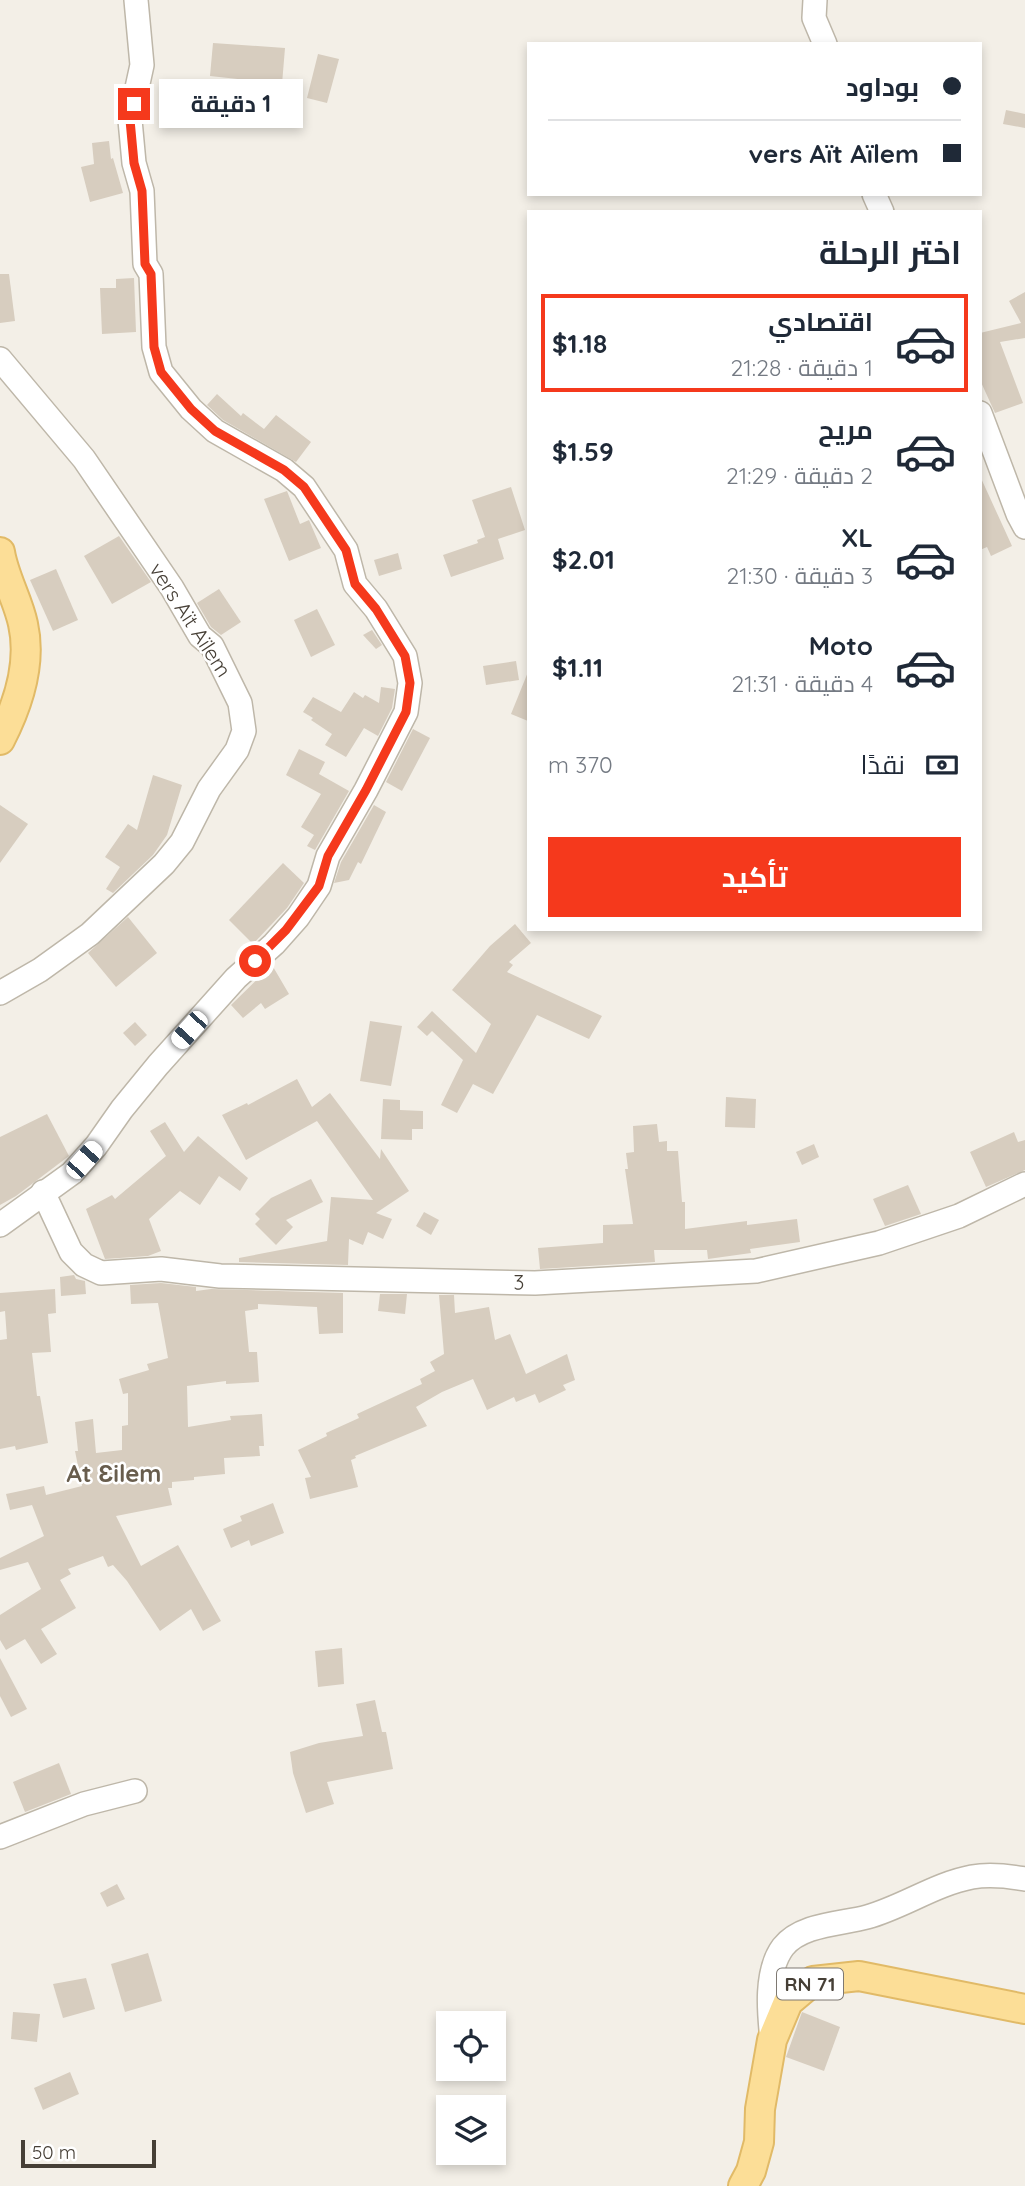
<!DOCTYPE html>
<html lang="ar">
<head>
<meta charset="utf-8">
<style>
	:root { --surface:#fff; --page:#f6f6f7; --text:#1f2937; --muted:#747a83; --line:#e0e1e3; --accent:#f5391c }
	body { margin:0; font-family:Quicksand,Cairo,sans-serif; background:var(--page); color:var(--text); direction:rtl; height:100vh; display:flex; flex-direction:column; font-size:26px; white-space:nowrap }
	* { box-sizing:border-box; margin:0 }
	p { font-size:23px; color:var(--muted) }
	.icon { flex:none; width:38px; height:38px; fill:none; stroke:currentColor; stroke-width:2; stroke-linecap:round; stroke-linejoin:round }
	.map { position:relative; flex:1; overflow:hidden; direction:ltr }
	.sheet { position:absolute; left:527px; top:210px; width:455px; height:721px; display:flex; flex-direction:column; background:var(--surface); border-radius:0px; box-shadow:0 4px 10px #0003; direction:rtl }
	.sheet>* { flex:none }
	.banner { position:absolute; left:527px; top:42px; width:455px; height:154px; border-radius:0px; box-shadow:0 4px 10px #0003; direction:rtl; display:grid; align-content:center; height:154px; padding:0 21px; background:var(--surface) }
	.tools { position:absolute; left:436px; top:2011px; display:grid; gap:14px }
	.tools a { display:grid; place-items:center; width:70px; height:70px; border-radius:0px; background:var(--surface); box-shadow:0 4px 10px #0003; font-size:35px }
	.scale { position:absolute; left:21px; bottom:18px; width:135px; box-sizing:border-box; padding-left:7px; border:4px solid #463f36; border-top:0; font-size:19px; line-height:24px; white-space:nowrap; color:#463f36; -webkit-text-stroke:5px #fff; paint-order:stroke }
	.end { position:absolute; width:32px; height:32px; margin:-16px; border:9px solid #f5391c; background:#fff; box-shadow:0 0 0 4px #fff }
	.from { border-radius:50% }
	.bubble { position:absolute; height:49px; border-radius:0px; background:var(--surface); box-shadow:0 4px 10px #0003; font-size:23px; font-weight:700; line-height:49px; text-align:center; direction:rtl }
	.car { position:absolute; width:21px; height:42px; margin:-21px -10px; border-radius:9px; box-shadow:0 0 5px 2px #0007; background:linear-gradient(#fff 24%,#345 0 40%,#fff 0 76%,#345 0 86%,#fff 0) }
	.banner b { display:flex; align-items:center; gap:24px; height:66px; font-size:26px }
	.banner b+b { border-top:2px solid var(--line) }
	.banner i { width:18px; height:18px; background:var(--text) }
	ul { padding:0; list-style:none }
	li { display:flex; align-items:center; gap:21px; height:98px; margin:0 14px 10px; padding:0 7px; border:4px solid transparent; border-radius:0px }
	li div { flex:1 }
	li b { display:block; font-size:26px }
	li em { font-style:normal; font-weight:700 }
	li.current { border-color:var(--accent) }
	li>.icon { width:63px; height:63px; stroke-width:1.5 }
	h2 { padding:0 21px; font-size:32px; line-height:84px }
	.pay { display:flex; align-items:center; gap:18px; height:77px; padding:0 21px; font-size:26px }
	.pay p { margin-inline-start:auto }
	.cta { display:flex; gap:14px; margin-top:auto; padding:14px 21px }
	.cta a { flex:1; height:80px; border-radius:0px; background:var(--accent); color:#fff; font-size:28px; font-weight:700; line-height:80px; text-align:center }
	.map>svg:first-child { display:block }
	.building { fill:#d7cdbf }
	.lines { fill:none; stroke-linecap:round; stroke-linejoin:round }
	.minor-casing { stroke:#beb7a9; stroke-width:26 }
	.major-casing { stroke:#e1ba67; stroke-width:32 }
	.minor { stroke:#fff; stroke-width:23 }
	.major { stroke:#fcde97; stroke-width:28 }
	.route { stroke:#f5391c; stroke-width:9 }
	.labels { text-anchor:middle; stroke-width:5; stroke-linejoin:round; paint-order:stroke }
	.shield { fill:#fff; stroke:#7e7972; stroke-width:2 }
	.shield-label { font-size:19px; font-weight:bold; fill:#463f36 }
	.street-label { font-size:21px; fill:#463f36; stroke:#fff }
	.quarter-label { font-size:24px; font-weight:bold; fill:#685d4d; stroke:#fff }
</style>
</head>
<body>
<div class="map">
<svg width="1025" height="2186" viewBox="0 0 1025 2186">
	<rect width="100%" height="100%" fill="#f3efe7"/>
	<g class="building">
		<path d="M213,43L285,48L282,84L210,76Z"/>
		<path d="M318,54L339,59L327,103L307,98Z"/>
		<path d="M1006,110L1025,114V128L1003,124Z"/>
		<path d="M109,141L111,159L113,158L123,193L90,202L81,167L94,164L92,143Z"/>
		<path d="M0,274H9L15,321L0,323Z"/>
		<path d="M134,278L136,332L102,334L100,288H116V279Z"/>
		<path d="M1025,292V338L1000,342L1023,403L995,413L980,380V333L1021,323L1009,301Z"/>
		<path d="M217,394L241,416L243,413L264,429L276,415L311,442L296,462L223,420L207,405Z"/>
		<path d="M980,476L1012,546L991,556L987,547L980,550Z"/>
		<path d="M511,487L525,530L498,539L504,559L451,577L443,555L478,543L477,540L485,537L472,500Z"/>
		<path d="M287,491L300,524L309,520L321,548L289,561L264,499Z"/>
		<path d="M119,536L151,582L112,604L84,556Z"/>
		<path d="M398,553L402,569L379,576L374,560Z"/>
		<path d="M56,569L78,620L53,631L30,580Z"/>
		<path d="M219,589L241,622L221,635L211,627L197,603Z"/>
		<path d="M317,609L335,645L311,657L294,620Z"/>
		<path d="M372,630L382,645L376,649L363,635Z"/>
		<path d="M516,661L519,680L486,685L483,666Z"/>
		<path d="M528,672V721L511,714Z"/>
		<path d="M381,687L395,689L392,708L378,736L364,728L346,757L325,745L332,734L311,720L313,718L303,712L313,697L341,712L354,692L363,698L365,695L379,703Z"/>
		<path d="M413,729L430,738L402,791L386,782Z"/>
		<path d="M299,749L325,762L319,774L349,791L315,850L307,846L314,835L301,827L321,794L286,775Z"/>
		<path d="M153,775L182,785L167,835L153,855L113,893L106,889L120,867L105,857L128,824L137,830Z"/>
		<path d="M0,805L28,824L0,863Z"/>
		<path d="M374,805L386,812L361,864L358,862L349,880L334,883L341,862Z"/>
		<path d="M283,863L304,883L287,908L253,944L229,920Z"/>
		<path d="M128,917L157,953L116,987L88,953Z"/>
		<path d="M515,924L531,943L509,962L513,965L507,972L602,1016L589,1039L537,1015L493,1094L473,1084L457,1113L441,1105L463,1060L432,1031L427,1036L417,1027L432,1011L476,1053L491,1024L452,990L490,946Z"/>
		<path d="M272,965L289,994L265,1009L261,1003L243,1018L231,1005Z"/>
		<path d="M370,1021L402,1026L391,1086L360,1081Z"/>
		<path d="M135,1022L147,1035L135,1046L123,1033Z"/>
		<path d="M297,1079L312,1107L330,1093L380,1159L381,1149L409,1191L376,1213L392,1219L383,1239L368,1232L363,1245L349,1239L348,1265L239,1262V1258L327,1241L331,1197L373,1200L317,1121L246,1160L222,1115L247,1103L248,1105Z"/>
		<path d="M726,1097L756,1099L755,1128L725,1127Z"/>
		<path d="M383,1099L400,1100V1110L423,1111V1129H412V1140L381,1139Z"/>
		<path d="M47,1114L69,1156L16,1196L0,1205V1137Z"/>
		<path d="M165,1122L184,1152L198,1136L248,1178L240,1191L219,1176L200,1205L180,1191L149,1219L161,1251L148,1256L105,1259L86,1209L112,1195L115,1199L166,1156L150,1131Z"/>
		<path d="M657,1124L659,1142L667,1141V1151H678L682,1202H685V1229L747,1221V1225L797,1219L800,1242L750,1249L751,1253L708,1259L707,1250H654L655,1262L540,1269L538,1248L603,1243V1225L633,1224L625,1169H628L626,1153L634,1152L633,1126Z"/>
		<path d="M1014,1132L1018,1142L1025,1140V1170L986,1187L970,1152Z"/>
		<path d="M814,1144L819,1157L802,1165L796,1152Z"/>
		<path d="M311,1179L323,1202L286,1220L293,1227L276,1245L255,1224L260,1219L255,1214L271,1198Z"/>
		<path d="M908,1185L921,1214L885,1226L873,1199Z"/>
		<path d="M424,1212L439,1220L431,1235L416,1226Z"/>
		<path d="M74,1275L76,1279L85,1281L86,1294L61,1296L60,1277Z"/>
		<path d="M161,1283L196,1287V1291L211,1289L343,1293V1333L319,1334L317,1307L258,1304V1309L245,1311L249,1352H257L259,1382L226,1384V1381L187,1386L188,1427L231,1420L230,1416L262,1414L264,1446H259L260,1456L224,1458L225,1474L194,1477V1480L172,1482V1488H168L172,1505L116,1516L141,1566L178,1545L221,1621L203,1631L191,1609L160,1631L127,1581L113,1565L108,1567L103,1556L68,1569L71,1574L60,1580L76,1608L41,1629L57,1654L41,1664L25,1639L6,1650L0,1640V1615L41,1589L28,1562L0,1570V1558L44,1536L32,1505L10,1510L6,1494L44,1486L46,1495L82,1486L75,1451H78L75,1422L93,1419L96,1453L122,1450V1426L128,1425V1393L123,1394L119,1379L149,1370L147,1364L168,1358L158,1303L131,1304L130,1285Z"/>
		<path d="M55,1289L56,1313L48,1314L51,1352L32,1353L37,1396H40L48,1443L16,1450L15,1446L0,1449V1340L7,1339L5,1311L0,1312V1293Z"/>
		<path d="M380,1294H407L405,1314L378,1311Z"/>
		<path d="M439,1295H454L455,1313L489,1307L495,1340L510,1334L526,1374L567,1354L575,1380L563,1385L566,1390L539,1403L535,1394L516,1402L514,1397L487,1410L473,1379L442,1392L416,1407L427,1426L355,1456L356,1458L351,1460L358,1487L310,1499L305,1478L311,1477L298,1450L327,1436L326,1433L359,1418L357,1414L422,1384L420,1379L435,1371L430,1362L444,1354Z"/>
		<path d="M273,1503L284,1533L251,1546L249,1540L231,1548L223,1529L242,1521L240,1516Z"/>
		<path d="M342,1648L344,1684L318,1687L315,1651Z"/>
		<path d="M0,1658L27,1709L11,1717L0,1696Z"/>
		<path d="M375,1700L382,1732H386L393,1769L327,1782L334,1804L306,1813L293,1773L290,1752L319,1743L363,1736L356,1704Z"/>
		<path d="M59,1763L71,1794L25,1812L13,1782Z"/>
		<path d="M117,1884L125,1899L107,1907L100,1893Z"/>
		<path d="M148,1953L162,2001L125,2012L111,1964Z"/>
		<path d="M86,1978L95,2009L63,2018L53,1984Z"/>
		<path d="M13,2012L40,2014L37,2042L11,2039Z"/>
		<path d="M802,2012L840,2027L824,2071L786,2057Z"/>
		<path d="M70,2072L79,2094L43,2110L34,2088Z"/>
	</g>
	<g class="lines">
		<defs>
			<g id="minor">
				<path d="M815,0L814,18L825,44"/>
				<path d="M874,194L882,212"/>
				<path d="M0,359L84,459L172,588L200,636L212,646L240,703L244,731L237,750L209,789L182,842L164,864L90,934L40,970L0,993"/>
				<path d="M980,413L1018,514L1025,527"/>
				<path id="s1" d="M43,1192L71,1252L84,1265L101,1273L161,1269L220,1276L535,1283L756,1271L879,1243L959,1216L1025,1184"/>
				<path d="M0,1225L72,1173L96,1146L122,1109L158,1065L236,978L274,944L298,917L319,886L328,856L366,790L406,712L410,683L405,656L376,609L355,584L346,550L304,487L284,470L215,431L191,409L161,372L154,347L151,274L145,264L142,191L134,163L130,120L142,65L136,0"/>
				<path d="M0,1837L84,1804L135,1791"/>
				<path d="M772,2040C769,2012 765,1971 783,1947C801,1924 841,1924 867,1917C903,1907 935,1884 972,1877C989,1874 1008,1876 1025,1879"/>
			</g>
			<g id="major">
				<path d="M0,552C4,577 18,600 23,624C32,664 18,705 0,740"/>
				<path d="M743,2186L751,2171L759,2142L760,2109L772,2040L788,2002L813,1981L859,1976L1025,2009"/>
			</g>
		</defs>
		<use href="#minor" class="minor-casing"/>
		<use href="#major" class="major-casing"/>
		<use href="#minor" class="minor"/>
		<use href="#major" class="major"/>
	</g>
	<g class="lines">
		<path class="route" d="M134,104L130,120L134,163L142,191L145,264L151,274L154,347L161,372L191,409L215,431L284,470L304,487L346,550L355,584L376,609L405,656L410,683L406,712L366,790L328,856L319,886L286,930L255,961"/>
	</g>
	<g class="labels">
		<rect class="shield" x="777" y="1968.5" width="66" height="31" rx="5"/>
		<g class="shield-label">
			<text x="810" y="1991">RN 71</text>
		</g>
		<g class="street-label">
			<text transform="translate(190 620) rotate(57)" y="7">vers Aït Aïlem</text>
			<text dy="7" stroke="none"><textPath href="#s1" startOffset="522">3</textPath></text>
		</g>
		<g class="quarter-label">
			<text x="114" y="1482">At Ɛilem</text>
		</g>
	</g>
</svg>
<div class="tools">
<a><svg class="icon" aria-label="locate" viewBox="0 0 24 24"><circle cx="12" cy="12" r="6"/><path d="M12 2v4M12 18v4M2 12h4M18 12h4"/></svg></a>
<a><svg class="icon" aria-label="layers" viewBox="0 0 24 24"><path d="M12 4l9 5-9 5-9-5zM3 14l9 5 9-5"/></svg></a>
</div>
<div class="scale">50 m</div>
<i class="end from" style="left:255px;top:961px"></i>
<i class="end" style="left:134px;top:104px"></i>
<div class="bubble" style="left:159px;top:79px;width:144px">1 دقيقة</div>
<i class="car" style="left:189px;top:1030px;rotate:222deg"></i>
<i class="car" style="left:84px;top:1160px;rotate:42deg"></i>
<div class="banner">
<b><i class="from"></i>بوداود</b>
<b><i></i>vers Aït Aïlem</b>
</div>
<section class="sheet">
<h2>اختر الرحلة</h2>
<ul>
<li class="current"><svg class="icon" aria-label="car" viewBox="0 0 24 24"><path d="M5 17H2v-5l4-1 3-4h7l3 4 3 1v5h-3M9 17h6M6 11h13"/><circle cx="7" cy="17" r="2"/><circle cx="17" cy="17" r="2"/></svg><div><b>اقتصادي</b><p>1 دقيقة · 21:28</p></div><em>$1.18</em></li>
<li><svg class="icon" aria-label="car" viewBox="0 0 24 24"><path d="M5 17H2v-5l4-1 3-4h7l3 4 3 1v5h-3M9 17h6M6 11h13"/><circle cx="7" cy="17" r="2"/><circle cx="17" cy="17" r="2"/></svg><div><b>مريح</b><p>2 دقيقة · 21:29</p></div><em>$1.59</em></li>
<li><svg class="icon" aria-label="car" viewBox="0 0 24 24"><path d="M5 17H2v-5l4-1 3-4h7l3 4 3 1v5h-3M9 17h6M6 11h13"/><circle cx="7" cy="17" r="2"/><circle cx="17" cy="17" r="2"/></svg><div><b>XL</b><p>3 دقيقة · 21:30</p></div><em>$2.01</em></li>
<li><svg class="icon" aria-label="car" viewBox="0 0 24 24"><path d="M5 17H2v-5l4-1 3-4h7l3 4 3 1v5h-3M9 17h6M6 11h13"/><circle cx="7" cy="17" r="2"/><circle cx="17" cy="17" r="2"/></svg><div><b>Moto</b><p>4 دقيقة · 21:31</p></div><em>$1.11</em></li>
</ul>
<div class="pay"><svg class="icon" aria-label="cash" viewBox="0 0 24 24"><path d="M3 7h18v10H3z"/><circle cx="12" cy="12" r="2"/></svg>نقدًا<p>370 m</p></div>
<div class="cta"><a>تأكيد</a></div>
</section>
</div>
</body>
</html>
